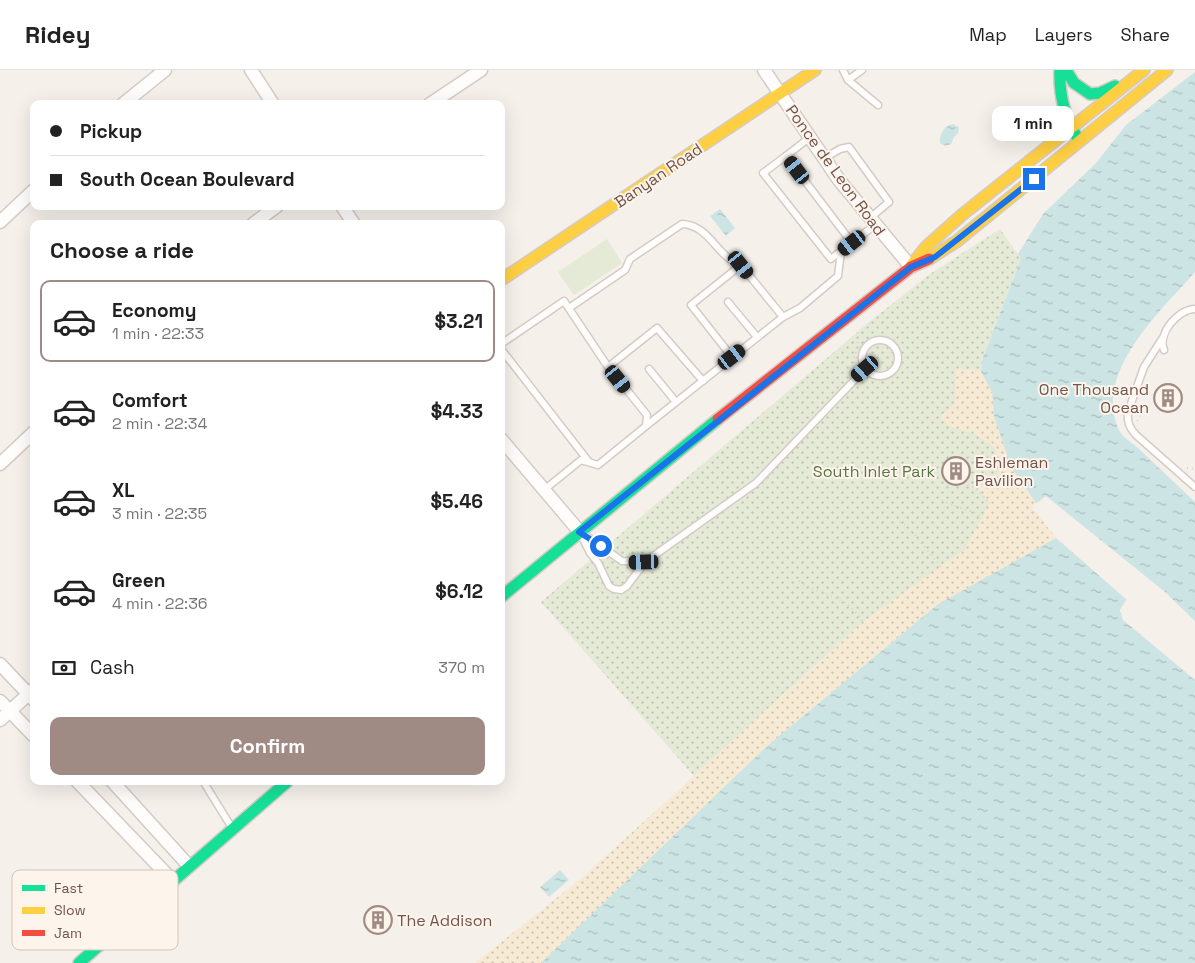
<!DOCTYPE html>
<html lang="en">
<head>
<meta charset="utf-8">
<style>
	:root { --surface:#fff; --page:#f2f2f2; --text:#222; --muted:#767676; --line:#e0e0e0; --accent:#9f8b84 }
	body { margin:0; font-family:"Space Grotesk",sans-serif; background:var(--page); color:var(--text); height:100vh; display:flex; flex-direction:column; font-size:19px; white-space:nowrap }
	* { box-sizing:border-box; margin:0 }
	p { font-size:16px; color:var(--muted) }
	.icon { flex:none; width:28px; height:28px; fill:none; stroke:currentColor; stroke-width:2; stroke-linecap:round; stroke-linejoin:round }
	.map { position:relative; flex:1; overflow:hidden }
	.drawer { position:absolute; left:30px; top:150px; width:475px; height:565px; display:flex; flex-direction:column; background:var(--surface); border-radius:10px; box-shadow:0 5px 20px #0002 }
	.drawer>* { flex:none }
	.banner { position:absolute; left:30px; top:30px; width:475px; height:110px; border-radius:10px; box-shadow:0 5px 20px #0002; display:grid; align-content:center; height:110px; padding:0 20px; background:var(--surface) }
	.end { position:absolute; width:22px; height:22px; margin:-11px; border:6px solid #1a73e8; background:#fff; box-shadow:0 0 0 2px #fff }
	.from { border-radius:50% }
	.bubble { position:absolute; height:35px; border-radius:10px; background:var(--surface); box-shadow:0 5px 20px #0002; font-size:16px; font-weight:700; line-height:35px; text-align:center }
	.car { position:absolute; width:15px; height:30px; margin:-15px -8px; border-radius:6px; box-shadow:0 0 4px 1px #0007; background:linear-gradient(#222 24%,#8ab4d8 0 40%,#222 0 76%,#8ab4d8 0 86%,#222 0) }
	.banner b { display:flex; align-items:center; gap:18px; height:48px; font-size:19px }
	.banner b+b { border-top:1px solid var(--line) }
	.banner i { width:12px; height:12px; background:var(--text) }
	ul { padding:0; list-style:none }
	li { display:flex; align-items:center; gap:15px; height:82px; margin:0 10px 8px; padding:0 10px; border:2px solid transparent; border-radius:10px }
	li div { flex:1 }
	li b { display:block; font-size:19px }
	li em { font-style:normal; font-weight:700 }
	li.on { border-color:var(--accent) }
	li>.icon { width:45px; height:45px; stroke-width:1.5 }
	h2 { padding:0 20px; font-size:22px; line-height:60px }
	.pay { display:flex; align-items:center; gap:12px; height:55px; padding:0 20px; font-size:19px }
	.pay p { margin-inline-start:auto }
	.cta { display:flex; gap:10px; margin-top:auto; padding:10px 20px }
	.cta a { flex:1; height:58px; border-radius:10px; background:var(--accent); color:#fff; font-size:20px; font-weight:700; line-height:58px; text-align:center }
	header { display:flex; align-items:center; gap:30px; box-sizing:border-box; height:70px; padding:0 25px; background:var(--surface); border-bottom:1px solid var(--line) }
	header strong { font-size:24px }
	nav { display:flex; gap:28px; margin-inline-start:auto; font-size:18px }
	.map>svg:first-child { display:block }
	.grass { fill:url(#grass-dots) }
	.sand { fill:url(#sand-dots) }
	.garden { fill:#e4ead6 }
	.water { fill:url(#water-ripples) }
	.pier { fill:#f5f0ea }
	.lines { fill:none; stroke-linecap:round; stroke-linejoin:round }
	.lane-casing { stroke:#d4cbc7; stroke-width:9 }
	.street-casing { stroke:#d4cbc7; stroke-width:15 }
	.fast-casing { stroke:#d4cbc6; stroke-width:14 }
	.slow-casing { stroke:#d4cbc6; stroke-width:14 }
	.jam-casing { stroke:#d4cbc6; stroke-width:14 }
	.path { stroke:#d9d0ce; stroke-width:2; stroke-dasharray:1 4; stroke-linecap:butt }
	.lane { stroke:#fefdfc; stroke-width:6 }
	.street { stroke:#fefdfc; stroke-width:12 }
	.fast { stroke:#16e098; stroke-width:11 }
	.slow { stroke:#ffcf43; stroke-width:11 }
	.jam { stroke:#f24e42; stroke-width:11 }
	.route { stroke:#1a73e8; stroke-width:6 }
	.labels { text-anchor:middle; stroke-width:4; stroke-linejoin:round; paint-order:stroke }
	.street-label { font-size:16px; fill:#71554d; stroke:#fdf4eb }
	.poi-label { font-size:16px; fill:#71554d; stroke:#fdf4eb; text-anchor:start }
	.park-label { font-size:16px; fill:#597646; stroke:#fdf4eb }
	.key { fill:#fdf4eb; stroke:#d3c4bc; stroke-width:1 }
	.key-label { font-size:14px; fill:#71554d }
</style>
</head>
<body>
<header>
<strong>Ridey</strong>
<nav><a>Map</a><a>Layers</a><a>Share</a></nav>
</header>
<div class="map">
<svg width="1195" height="893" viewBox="0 0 1195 893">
	<defs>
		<pattern id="grass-dots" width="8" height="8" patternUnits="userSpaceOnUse" patternTransform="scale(1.25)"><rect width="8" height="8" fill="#e4ead6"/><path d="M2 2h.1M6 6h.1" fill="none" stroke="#bdc0b0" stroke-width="1.8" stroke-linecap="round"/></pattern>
		<pattern id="sand-dots" width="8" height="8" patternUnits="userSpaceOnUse" patternTransform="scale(1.25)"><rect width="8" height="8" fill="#f6ead4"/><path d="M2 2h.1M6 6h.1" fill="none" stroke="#ccc0ae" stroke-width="1.8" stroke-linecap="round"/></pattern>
		<pattern id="water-ripples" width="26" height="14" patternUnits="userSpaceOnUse" patternTransform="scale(1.25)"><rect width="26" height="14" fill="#cce5e4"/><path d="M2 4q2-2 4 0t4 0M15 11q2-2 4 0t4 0" fill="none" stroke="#aabcbb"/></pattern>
	</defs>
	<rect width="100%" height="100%" fill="#f5f0ea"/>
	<path class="grass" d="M1000,159L1021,189L983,286L981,301L992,322L994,346L1011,397L965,480L863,552L694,706L541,532L868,253L930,204Z"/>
	<path class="sand" d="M956,298L981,301L992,322L994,346L1023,416L1036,433L1032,437L1056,468L1127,530L879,893H475L583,807L863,552L965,479L990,433L978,418L999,404L995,378L975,364L949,356L940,347L955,334Z"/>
	<path class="garden" d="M607,169L622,193L574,225L558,202Z"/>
	<g class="water">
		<path d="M1195,2V202C1162,240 1094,301 1118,358C1120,365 1131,372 1137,377C1156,395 1176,414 1195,432V562L1056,445L1036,433L1011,397L994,346L992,322L981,301L983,287L1021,189L1018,184L1043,144L1096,93L1126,55Z"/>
		<path d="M953,54L959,57L958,63L954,67L951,74L945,76L940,73C939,64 944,56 953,54Z"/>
		<path d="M720,139L735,158L726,166L710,146Z"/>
		<path d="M1056,468L1127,530L1120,540L1195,604V893H541L766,677L937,535Z"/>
		<path d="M560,800L569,810L549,827L540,817Z"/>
	</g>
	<g class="pier">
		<path d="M1046,426L1165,522L1195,551V564L1054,447L1034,435Z"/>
		<path d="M1055,466L1129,528L1123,539L1195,601V610L1123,550L1120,540L1127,529Z"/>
	</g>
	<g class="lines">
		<defs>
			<g id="lane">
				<path d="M843,0L848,10L878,35"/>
				<path d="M848,10L862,0"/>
				<path d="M786,86L809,68"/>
				<path d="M823,89L840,79L849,77L889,132L870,148"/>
				<path d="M841,181L831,189L763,103L786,86L852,173"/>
				<path d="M728,232L757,267"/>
				<path d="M569,238L625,200L630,189L682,154C710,155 716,187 740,194L783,247L646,356"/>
				<path d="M783,247L800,238L838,206L841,181L875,155"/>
				<path d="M1162,269L1144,297L1128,342C1127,352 1129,357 1136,365L1195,417"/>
				<circle cx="880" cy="288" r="18"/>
				<path d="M501,274L564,231L606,294L647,345L646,356L598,395L581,390L544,420"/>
				<path d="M501,279L589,392"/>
				<path d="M1164,280C1157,264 1178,239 1195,239"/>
				<path d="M732,287L691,235L741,195"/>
				<path d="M608,297L657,258L703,311"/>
				<path d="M649,299L676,332"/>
				<path d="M579,461L622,491L645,492L627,516L621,520L614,519L609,516L598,493L590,483Z"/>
				<path d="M645,492L756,413L865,299"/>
				<path d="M203,711L232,758"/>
			</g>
			<g id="street">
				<path d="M251,0L273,34"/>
				<path d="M764,0L839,110L911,197"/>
				<path d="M123,34L165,0"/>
				<path d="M430,34L481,0"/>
				<path d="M342,136L354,154"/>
				<path d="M0,152L34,120"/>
				<path d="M253,154L277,136"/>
				<path d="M501,369L579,461"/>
				<path d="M0,394L34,362"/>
				<path d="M0,594L34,630"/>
				<path d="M0,631L34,666"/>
				<path d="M0,650L34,619"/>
				<path d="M77,711L173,811"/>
				<path d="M112,711L189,796"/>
			</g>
			<g id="fast">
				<path d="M1060,0C1059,24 1064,46 1077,67"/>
				<path d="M1066,0L1074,13L1090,24L1100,23L1115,16"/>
				<path d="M501,527L718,349"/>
				<path d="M79,893L288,711"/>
			</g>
			<g id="slow">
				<path d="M929,189L957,171L1167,0"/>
				<path d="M911,196L926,177L963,144L1144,0"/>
				<path d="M501,210L815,0"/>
			</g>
			<path id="jam" d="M718,349L911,197L929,189"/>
		</defs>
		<use href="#lane" class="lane-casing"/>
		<use href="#street" class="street-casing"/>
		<use href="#fast" class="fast-casing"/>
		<use href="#slow" class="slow-casing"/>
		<use href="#jam" class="jam-casing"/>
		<g class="path">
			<path d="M854,298C853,284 861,271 856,259"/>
			<path d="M1137,351L1142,342"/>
			<path d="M1187,398L1195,399"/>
			<path d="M963,413L975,418L990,433"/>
			<path d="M942,430C955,438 969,438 982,447"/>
			<path d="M900,452L910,459L941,497"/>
			<path d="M799,511C826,529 843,522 863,552"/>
		</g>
		<use href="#lane" class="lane"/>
		<use href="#street" class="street"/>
		<use href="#fast" class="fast"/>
		<use href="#slow" class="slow"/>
		<use href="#jam" class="jam"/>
	</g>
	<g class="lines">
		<path class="route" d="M601,476L579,462L911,197L935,187L1034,109"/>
	</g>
	<defs>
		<symbol id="building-ring" viewBox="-11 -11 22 22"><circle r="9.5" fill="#fdf4eb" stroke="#9f8b84" stroke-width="1.5"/><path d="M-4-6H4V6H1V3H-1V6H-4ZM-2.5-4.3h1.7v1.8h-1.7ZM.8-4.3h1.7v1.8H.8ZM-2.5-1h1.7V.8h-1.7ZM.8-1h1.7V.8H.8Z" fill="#9f8b84"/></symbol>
	</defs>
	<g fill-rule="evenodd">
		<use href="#building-ring" x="1152" y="312" width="32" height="32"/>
		<use href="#building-ring" x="940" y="385" width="32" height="32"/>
		<use href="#building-ring" x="362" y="834" width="32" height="32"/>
	</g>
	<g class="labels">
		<g class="street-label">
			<text transform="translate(836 100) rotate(54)" y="6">Ponce de Leon Road</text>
			<text transform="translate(658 105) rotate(-34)" y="6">Banyan Road</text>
		</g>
		<g class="poi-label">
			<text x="1149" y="325" text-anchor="end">One Thousand<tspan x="1149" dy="18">Ocean</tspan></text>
			<text x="975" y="398">Eshleman<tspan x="975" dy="18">Pavilion</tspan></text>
			<text x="397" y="856">The Addison</text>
		</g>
		<g class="park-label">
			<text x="874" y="407">South Inlet Park</text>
		</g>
	</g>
	<rect x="12" y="800" width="166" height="80" rx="8" class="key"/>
	<rect x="22" y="815" width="23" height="6" fill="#16e098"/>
	<rect x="22" y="837" width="23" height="7" fill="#ffcf43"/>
	<rect x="22" y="860" width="23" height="6" fill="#f24e42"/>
	<g class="key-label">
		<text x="54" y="823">Fast</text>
		<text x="54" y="845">Slow</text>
		<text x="54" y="868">Jam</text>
	</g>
</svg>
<i class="end from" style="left:601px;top:476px"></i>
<i class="end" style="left:1034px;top:109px"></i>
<div class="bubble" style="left:992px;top:36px;width:82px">1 min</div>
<i class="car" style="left:797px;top:100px;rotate:323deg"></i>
<i class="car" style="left:852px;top:173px;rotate:232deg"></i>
<i class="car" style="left:741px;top:195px;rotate:141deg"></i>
<i class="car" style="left:732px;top:287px;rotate:52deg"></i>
<i class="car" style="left:865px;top:299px;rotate:229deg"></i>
<i class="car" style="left:618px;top:309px;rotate:141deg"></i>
<i class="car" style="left:644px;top:492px;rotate:268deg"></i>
<div class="banner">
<b><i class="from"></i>Pickup</b>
<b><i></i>South Ocean Boulevard</b>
</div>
<section class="drawer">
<h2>Choose a ride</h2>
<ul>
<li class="on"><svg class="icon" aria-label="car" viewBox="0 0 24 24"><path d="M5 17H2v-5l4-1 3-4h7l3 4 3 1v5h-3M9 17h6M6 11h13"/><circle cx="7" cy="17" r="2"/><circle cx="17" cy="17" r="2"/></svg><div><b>Economy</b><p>1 min · 22:33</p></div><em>$3.21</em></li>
<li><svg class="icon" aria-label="car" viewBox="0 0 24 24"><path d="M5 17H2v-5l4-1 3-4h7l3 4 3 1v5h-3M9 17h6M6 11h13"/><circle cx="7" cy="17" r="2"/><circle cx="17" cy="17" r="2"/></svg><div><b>Comfort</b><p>2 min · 22:34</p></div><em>$4.33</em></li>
<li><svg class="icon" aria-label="car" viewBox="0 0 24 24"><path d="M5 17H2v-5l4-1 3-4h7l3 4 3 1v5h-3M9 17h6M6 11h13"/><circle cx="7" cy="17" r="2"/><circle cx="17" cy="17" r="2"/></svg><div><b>XL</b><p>3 min · 22:35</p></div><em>$5.46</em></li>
<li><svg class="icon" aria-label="car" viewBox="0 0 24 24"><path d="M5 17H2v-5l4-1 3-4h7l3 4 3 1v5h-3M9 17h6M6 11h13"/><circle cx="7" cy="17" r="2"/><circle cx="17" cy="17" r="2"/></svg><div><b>Green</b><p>4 min · 22:36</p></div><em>$6.12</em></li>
</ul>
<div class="pay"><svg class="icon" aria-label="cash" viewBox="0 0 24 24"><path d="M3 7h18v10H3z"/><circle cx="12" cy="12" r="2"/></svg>Cash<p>370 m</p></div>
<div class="cta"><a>Confirm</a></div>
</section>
</div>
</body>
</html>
